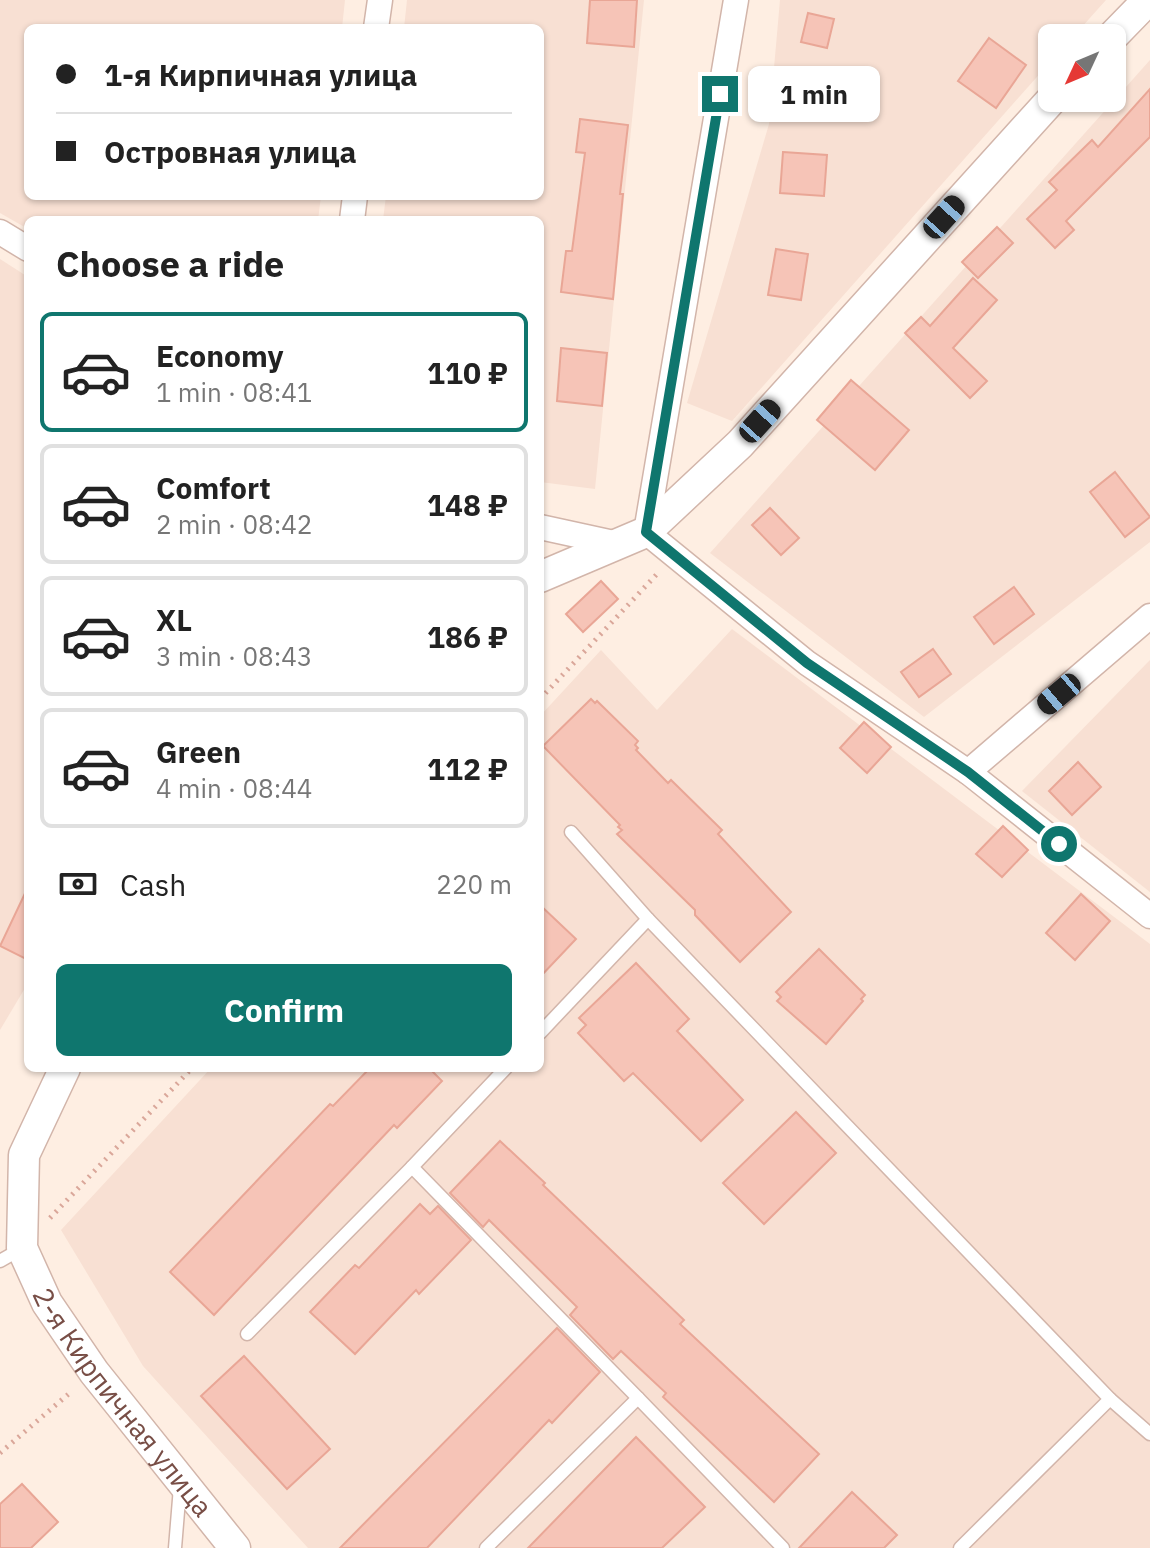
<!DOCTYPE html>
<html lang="en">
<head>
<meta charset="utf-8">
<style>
	:root { --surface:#fff; --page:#f2f2f2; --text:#222; --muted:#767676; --line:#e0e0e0; --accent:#0f766e }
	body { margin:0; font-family:"IBM Plex Sans",sans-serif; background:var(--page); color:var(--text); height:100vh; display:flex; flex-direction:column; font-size:30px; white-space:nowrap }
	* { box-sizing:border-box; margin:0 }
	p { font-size:26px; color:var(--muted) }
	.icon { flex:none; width:44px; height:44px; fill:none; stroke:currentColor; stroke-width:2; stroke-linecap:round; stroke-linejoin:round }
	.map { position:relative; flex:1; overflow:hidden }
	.panel { position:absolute; left:24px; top:216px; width:520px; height:856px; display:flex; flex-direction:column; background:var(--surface); border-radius:12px; box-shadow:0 2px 6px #0004 }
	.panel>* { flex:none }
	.top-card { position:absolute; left:24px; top:24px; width:520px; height:176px; border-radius:12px; box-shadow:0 2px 6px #0004; display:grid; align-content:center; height:176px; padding:0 32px; background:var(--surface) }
	.needle { width:52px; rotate:226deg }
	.buttons { position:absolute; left:1038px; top:24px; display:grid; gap:16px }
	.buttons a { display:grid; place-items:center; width:88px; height:88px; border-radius:12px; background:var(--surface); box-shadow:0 2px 6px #0004; font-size:40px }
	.end { position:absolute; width:36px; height:36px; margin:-18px; border:10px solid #0f766e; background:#fff; box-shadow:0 0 0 4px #fff }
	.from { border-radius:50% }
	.bubble { position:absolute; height:56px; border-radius:12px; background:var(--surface); box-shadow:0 2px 6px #0004; font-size:26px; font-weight:700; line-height:56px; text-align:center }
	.car { position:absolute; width:24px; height:48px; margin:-24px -12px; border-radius:10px; box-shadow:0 0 6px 2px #0007; background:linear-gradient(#222 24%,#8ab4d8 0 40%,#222 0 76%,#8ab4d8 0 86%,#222 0) }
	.top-card b { display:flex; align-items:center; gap:28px; height:76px; font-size:30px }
	.top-card b+b { border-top:2px solid var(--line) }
	.top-card i { width:20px; height:20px; background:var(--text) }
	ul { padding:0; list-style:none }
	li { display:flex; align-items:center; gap:24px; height:120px; margin:0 16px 12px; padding:0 16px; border:4px solid var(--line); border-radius:12px }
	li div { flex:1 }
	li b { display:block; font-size:30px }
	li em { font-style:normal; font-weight:700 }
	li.active { border-color:var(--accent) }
	li>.icon { width:72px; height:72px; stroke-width:1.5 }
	h2 { padding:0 32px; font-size:36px; line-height:96px }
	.pay { display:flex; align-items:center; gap:20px; height:88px; padding:0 32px; font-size:30px }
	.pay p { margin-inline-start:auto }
	.primary-button { display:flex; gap:16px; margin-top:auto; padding:16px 32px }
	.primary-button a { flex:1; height:92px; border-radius:12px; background:var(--accent); color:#fff; font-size:32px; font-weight:700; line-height:92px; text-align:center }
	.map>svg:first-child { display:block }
	.residential { fill:#f8e0d3 }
	.building { fill:#f6c4b7; stroke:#e9a696; stroke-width:2 }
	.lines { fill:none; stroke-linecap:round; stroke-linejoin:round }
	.service-casing { stroke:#d2b5aa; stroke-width:15 }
	.minor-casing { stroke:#d2b5aa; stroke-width:27 }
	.tertiary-casing { stroke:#d2b5aa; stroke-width:33 }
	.path { stroke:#daa79a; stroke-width:5; stroke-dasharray:2 6; stroke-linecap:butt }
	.service { stroke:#fff; stroke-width:12 }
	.minor { stroke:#fff; stroke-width:24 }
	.tertiary { stroke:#fff; stroke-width:30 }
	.route { stroke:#0f766e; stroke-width:10 }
	.labels { text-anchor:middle; stroke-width:7; stroke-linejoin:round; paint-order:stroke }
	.street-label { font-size:28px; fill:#784e46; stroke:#fff3ea }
</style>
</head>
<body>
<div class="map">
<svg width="1150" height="1548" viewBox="0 0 1150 1548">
	<rect width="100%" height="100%" fill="#feeee2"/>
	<g class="residential">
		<path d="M0,0H345L342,28H28V196H321L318,220H28V229L0,213Z"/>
		<path d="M407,0H644L595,489L540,482V220H383L386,196H540V28H404Z"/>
		<path d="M780,0H1106L1072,38H1052V60L732,421L687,403L769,124Z"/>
		<path d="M1150,60V542L924,717L710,553Z"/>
		<path d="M0,259L28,277V983L0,1030Z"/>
		<path d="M732,629L1150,944V1548H308L143,1366L61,1230L211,1068H540V716L601,650L657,710Z"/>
		<path d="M1150,660V892L1022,791Z"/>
	</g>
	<g class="building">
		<path d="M590,0H637L634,47L587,43Z"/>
		<path d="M808,13L834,19L827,48L801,42Z"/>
		<path d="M989,38L1026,65L996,108L958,81Z"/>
		<path d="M1150,89V137L1066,221L1074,230L1055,248L1027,219L1057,190L1049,182L1092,140L1098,147Z"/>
		<path d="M580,119L628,125L620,194H623L613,299L561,292L566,251H572L585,153L576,152Z"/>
		<path d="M783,152L827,155L824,196L780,193Z"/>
		<path d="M997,227L1013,243L978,278L962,262Z"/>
		<path d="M776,249L808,254L801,300L768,295Z"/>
		<path d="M973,278L997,300L953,348L987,381L970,398L905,333L921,317L930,326Z"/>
		<path d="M561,348L607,353L602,406L557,401Z"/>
		<path d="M851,380L909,430L875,470L817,420Z"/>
		<path d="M1115,472L1150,517L1125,537L1090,492Z"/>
		<path d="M770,508L799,538L781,555L752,525Z"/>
		<path d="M601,581L618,599L583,632L566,614Z"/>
		<path d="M1014,587L1034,614L994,644L974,617Z"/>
		<path d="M933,649L951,674L919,697L901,672Z"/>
		<path d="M591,699L595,703L597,701L638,741L635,745L638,748L636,750L668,783L671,780L722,830L718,834L791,912L740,962L695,915V910L617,834L622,830L618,827L620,825L543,746Z"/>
		<path d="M864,722L891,747L867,773L840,748Z"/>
		<path d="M1078,762L1101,787L1072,815L1049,791Z"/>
		<path d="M1003,826L1028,850L1002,877L976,854Z"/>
		<path d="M28,887V960L0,946Z"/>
		<path d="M1081,894L1110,921L1075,960L1046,933Z"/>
		<path d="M540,905L576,939L540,977Z"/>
		<path d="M819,949L865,995L861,999L863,1001L826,1044L777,1001L781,997L776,992Z"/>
		<path d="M636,963L689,1019L677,1031L743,1100L701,1141L633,1073L624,1081L578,1033L586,1025L579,1018Z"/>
		<path d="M370,1068H429L442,1081L397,1128L394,1125L214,1315L170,1272L330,1104L333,1106Z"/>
		<path d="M796,1112L836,1153L764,1224L723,1183Z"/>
		<path d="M500,1141L545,1183L543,1185L684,1320L680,1324L819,1454L774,1502L663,1397L666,1393L621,1351L613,1359L570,1315L577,1307L489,1220L483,1227L450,1193Z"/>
		<path d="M420,1204L430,1214L438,1206L471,1240L419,1294L416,1290L355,1354L310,1312L355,1265L359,1268Z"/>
		<path d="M557,1328L600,1372L552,1423L549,1420L427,1548H340Z"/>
		<path d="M244,1356L330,1449L287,1489L201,1396Z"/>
		<path d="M636,1437L705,1507L662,1548H528Z"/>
		<path d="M22,1484L58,1522L31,1548H0V1504Z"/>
		<path d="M852,1492L897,1535L884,1548H799Z"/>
	</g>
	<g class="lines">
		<defs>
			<g id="service">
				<path d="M571,832L648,919L1110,1399L960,1548"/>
				<path d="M540,1033L648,919"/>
				<path d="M0,1261L21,1249"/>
				<path d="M247,1334L412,1167"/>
				<path d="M638,1398L783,1548"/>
				<path d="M1110,1399L1150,1434"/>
				<path d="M175,1548L180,1487"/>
				<path d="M486,1548L638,1398L412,1167L506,1068"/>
			</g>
			<g id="minor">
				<path d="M736,0L646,532L807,663L968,772L1150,916"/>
				<path d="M376,28L380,0"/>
				<path d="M352,220L355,196"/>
				<path d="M0,232L28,249"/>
				<path d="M540,527L618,544"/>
				<path d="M968,772L1150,616"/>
			</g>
			<g id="tertiary">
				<path d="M1111,38L1148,0"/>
				<path d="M540,577L646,532L740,444L1053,98"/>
				<path id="s1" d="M65,1068L24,1155L22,1248L47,1303L94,1372L235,1548"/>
			</g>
		</defs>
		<use href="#service" class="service-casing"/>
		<use href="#minor" class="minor-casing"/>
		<use href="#tertiary" class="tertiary-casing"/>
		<g class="path">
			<path d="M540,699L657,574"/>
			<path d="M50,1218L192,1068"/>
			<path d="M0,1453L72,1391"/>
		</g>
		<use href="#service" class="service"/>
		<use href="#minor" class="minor"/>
		<use href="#tertiary" class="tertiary"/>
	</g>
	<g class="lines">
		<path class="route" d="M720,94L646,532L807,663L968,772L1059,844"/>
	</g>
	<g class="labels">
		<g class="street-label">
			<text dy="10" stroke="none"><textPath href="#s1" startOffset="374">2-я Кирпичная улица</textPath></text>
		</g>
	</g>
</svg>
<div class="buttons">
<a><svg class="needle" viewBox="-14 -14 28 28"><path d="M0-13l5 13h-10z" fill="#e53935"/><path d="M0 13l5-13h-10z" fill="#767676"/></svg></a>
</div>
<i class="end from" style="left:1059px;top:844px"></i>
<i class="end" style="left:720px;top:94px"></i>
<div class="bubble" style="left:748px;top:66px;width:132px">1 min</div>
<i class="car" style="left:944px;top:217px;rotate:42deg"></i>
<i class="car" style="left:760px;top:421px;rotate:42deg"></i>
<i class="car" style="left:1059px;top:694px;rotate:230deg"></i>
<div class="top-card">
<b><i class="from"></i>1-я Кирпичная улица</b>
<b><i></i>Островная улица</b>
</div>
<section class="panel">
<h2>Choose a ride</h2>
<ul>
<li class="active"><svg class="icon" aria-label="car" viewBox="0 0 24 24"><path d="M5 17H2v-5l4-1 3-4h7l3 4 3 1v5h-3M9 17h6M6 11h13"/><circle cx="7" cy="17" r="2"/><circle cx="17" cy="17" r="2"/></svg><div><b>Economy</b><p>1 min · 08:41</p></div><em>110 ₽</em></li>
<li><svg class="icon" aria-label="car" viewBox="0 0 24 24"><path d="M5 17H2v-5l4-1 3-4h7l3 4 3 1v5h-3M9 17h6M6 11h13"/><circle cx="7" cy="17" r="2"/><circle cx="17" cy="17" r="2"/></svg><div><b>Comfort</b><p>2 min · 08:42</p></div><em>148 ₽</em></li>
<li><svg class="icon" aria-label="car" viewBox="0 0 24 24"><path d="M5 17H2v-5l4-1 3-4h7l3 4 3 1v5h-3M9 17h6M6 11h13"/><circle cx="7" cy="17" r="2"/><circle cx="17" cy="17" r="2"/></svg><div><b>XL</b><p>3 min · 08:43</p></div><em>186 ₽</em></li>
<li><svg class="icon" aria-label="car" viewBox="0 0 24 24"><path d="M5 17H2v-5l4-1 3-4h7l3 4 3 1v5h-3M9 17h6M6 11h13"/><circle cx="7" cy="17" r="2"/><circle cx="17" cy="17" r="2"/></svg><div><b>Green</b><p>4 min · 08:44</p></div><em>112 ₽</em></li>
</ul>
<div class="pay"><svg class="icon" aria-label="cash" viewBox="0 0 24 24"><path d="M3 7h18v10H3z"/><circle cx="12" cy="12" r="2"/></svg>Cash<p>220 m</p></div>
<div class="primary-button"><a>Confirm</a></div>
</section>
</div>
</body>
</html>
